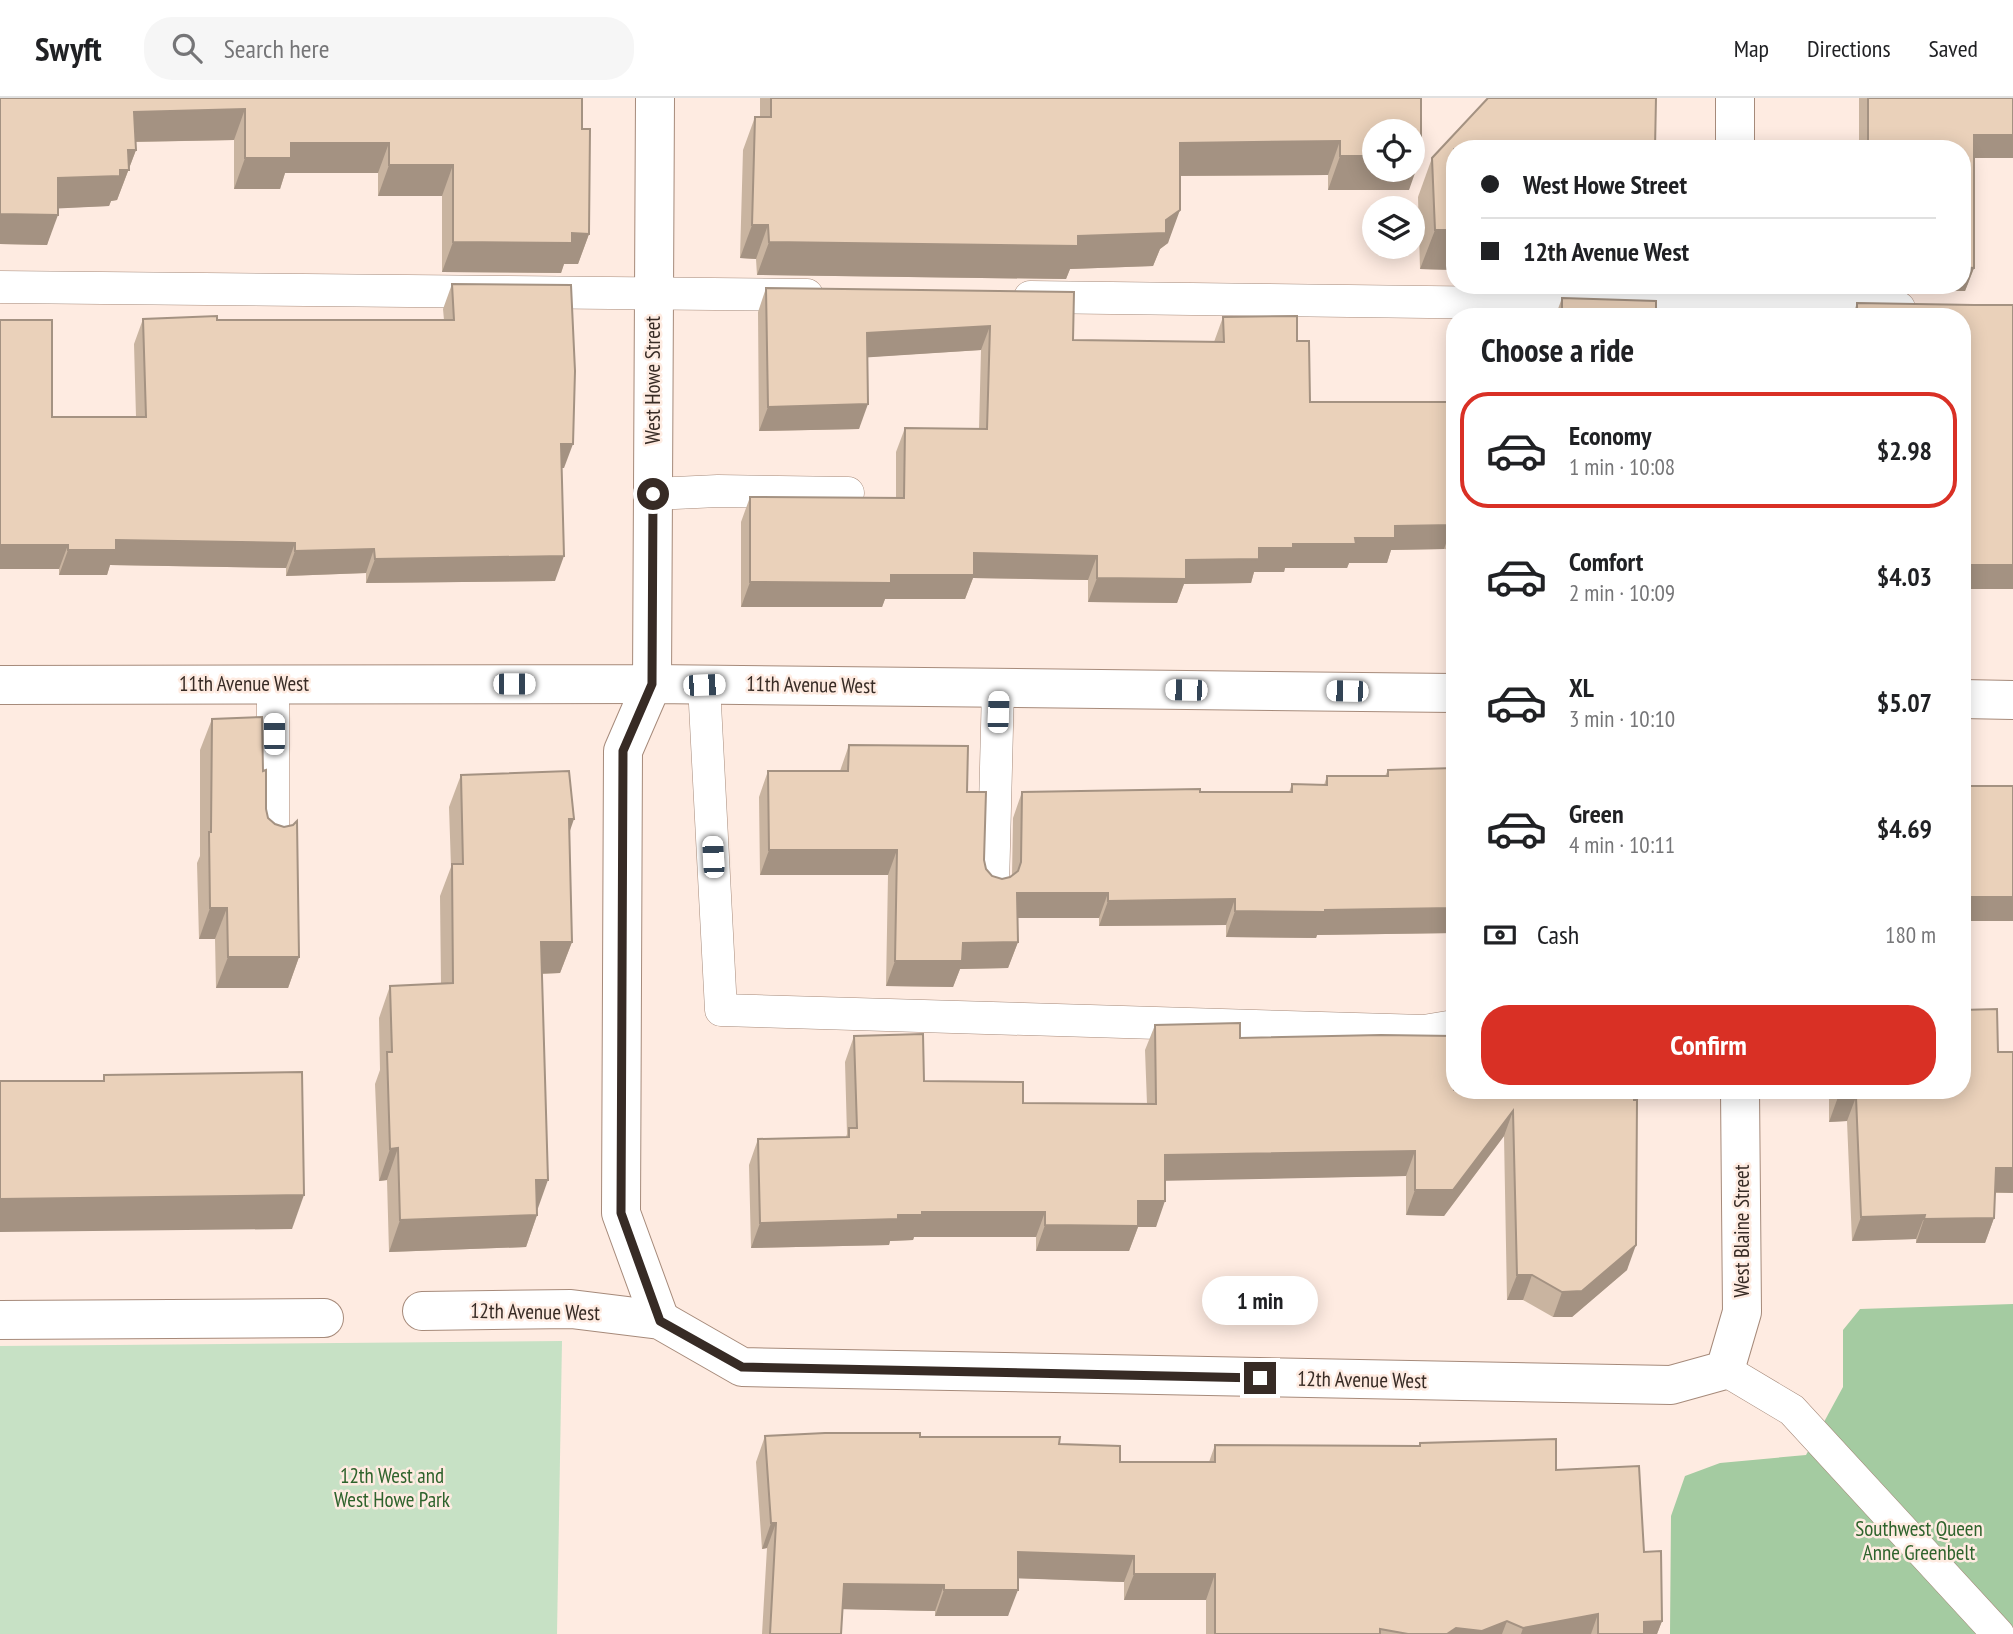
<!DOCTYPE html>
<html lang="en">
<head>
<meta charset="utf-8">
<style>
	:root { --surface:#fff; --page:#f6f6f6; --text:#202124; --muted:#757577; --line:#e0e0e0; --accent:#d93025 }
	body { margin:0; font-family:"PT Sans Narrow",sans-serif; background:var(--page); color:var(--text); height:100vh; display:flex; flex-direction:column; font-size:26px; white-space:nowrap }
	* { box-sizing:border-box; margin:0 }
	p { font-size:23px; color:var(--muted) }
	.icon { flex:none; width:38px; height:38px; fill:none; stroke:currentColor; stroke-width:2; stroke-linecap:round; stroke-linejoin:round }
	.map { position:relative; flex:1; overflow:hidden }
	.details { position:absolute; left:1446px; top:210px; width:525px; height:791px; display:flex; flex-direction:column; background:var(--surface); border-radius:28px; box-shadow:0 4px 18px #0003 }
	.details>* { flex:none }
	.guide { position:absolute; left:1446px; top:42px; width:525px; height:154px; border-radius:28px; box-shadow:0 4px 18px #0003; display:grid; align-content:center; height:154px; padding:0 35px; background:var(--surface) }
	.controls { position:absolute; left:1362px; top:21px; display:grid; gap:14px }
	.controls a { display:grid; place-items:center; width:63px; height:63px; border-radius:50%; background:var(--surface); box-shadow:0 4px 18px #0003; font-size:35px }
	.end { position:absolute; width:32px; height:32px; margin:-16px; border:9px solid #372b25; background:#fff; box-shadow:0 0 0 4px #fff }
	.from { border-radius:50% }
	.bubble { position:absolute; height:49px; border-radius:24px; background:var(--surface); box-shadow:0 4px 18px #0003; font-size:23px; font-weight:700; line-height:49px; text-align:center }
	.car { position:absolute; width:21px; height:42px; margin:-21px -10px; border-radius:9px; box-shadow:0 0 5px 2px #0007; background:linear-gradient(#fff 24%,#345 0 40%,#fff 0 76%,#345 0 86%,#fff 0) }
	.guide b { display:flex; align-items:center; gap:24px; height:66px; font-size:26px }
	.guide b+b { border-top:2px solid var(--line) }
	.guide i { width:18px; height:18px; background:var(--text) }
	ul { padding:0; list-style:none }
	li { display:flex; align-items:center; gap:21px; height:116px; margin:0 14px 10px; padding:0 21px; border:4px solid transparent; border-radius:28px }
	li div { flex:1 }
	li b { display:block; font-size:26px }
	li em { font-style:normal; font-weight:700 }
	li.selected { border-color:var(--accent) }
	li>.icon { width:63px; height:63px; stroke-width:1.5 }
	h2 { padding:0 35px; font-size:32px; line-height:84px }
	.pay { display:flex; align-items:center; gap:18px; height:77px; padding:0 35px; font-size:26px }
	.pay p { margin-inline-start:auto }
	.button { display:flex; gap:14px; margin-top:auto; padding:14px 35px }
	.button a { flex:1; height:80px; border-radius:28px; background:var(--accent); color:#fff; font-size:28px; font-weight:700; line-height:80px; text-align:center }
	header { display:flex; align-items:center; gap:42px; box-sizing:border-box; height:98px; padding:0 35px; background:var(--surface); border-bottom:2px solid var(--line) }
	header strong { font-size:33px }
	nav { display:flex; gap:38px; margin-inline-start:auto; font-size:24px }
	.search { width:490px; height:63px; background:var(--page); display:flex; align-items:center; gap:18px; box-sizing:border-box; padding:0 24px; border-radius:28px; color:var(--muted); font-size:26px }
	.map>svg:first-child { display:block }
	.green { fill:#c7e1c5 }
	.forest { fill:#a4cba1 }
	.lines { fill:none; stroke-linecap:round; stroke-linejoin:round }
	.lane-casing { stroke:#a68a7a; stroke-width:33 }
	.street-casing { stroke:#a68a7a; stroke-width:40 }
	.secondary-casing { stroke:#a68a7a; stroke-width:40 }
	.lane { stroke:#fff; stroke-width:32 }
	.street { stroke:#fff; stroke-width:38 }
	.secondary { stroke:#fff; stroke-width:38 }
	.wall { fill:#c9b4a0 }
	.shaded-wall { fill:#a49282 }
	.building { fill:#ead1ba; stroke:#a49282; stroke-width:2 }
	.route { stroke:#372b25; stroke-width:9 }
	.labels { text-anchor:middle; stroke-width:5; stroke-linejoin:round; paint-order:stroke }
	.street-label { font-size:21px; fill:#372b25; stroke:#feebe1 }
	.park-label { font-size:21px; fill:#2e632c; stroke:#feebe1 }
</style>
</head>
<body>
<header>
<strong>Swyft</strong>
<div class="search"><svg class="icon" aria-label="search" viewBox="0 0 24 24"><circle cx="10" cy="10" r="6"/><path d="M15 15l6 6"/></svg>Search here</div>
<nav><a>Map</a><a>Directions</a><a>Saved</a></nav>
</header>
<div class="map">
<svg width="2013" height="1536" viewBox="0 0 2013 1536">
	<rect width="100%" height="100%" fill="#feebe1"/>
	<path class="green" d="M562,1243L557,1536H0V1248Z"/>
	<path class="forest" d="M2013,1206V1536H1670L1671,1418L1685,1378L1720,1365L1806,1357L1843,1289V1232L1860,1211Z"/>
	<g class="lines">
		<defs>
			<g id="lane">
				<path d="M0,189L807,197"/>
				<path d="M1030,199L1899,210"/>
				<path d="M653,396L718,393L848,395"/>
				<path d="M273,586V742"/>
				<path d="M704,587L721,912L1424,933L1454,928"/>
				<path d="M993,788L998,590"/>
				<path d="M1725,1272L1792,1312L1998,1536"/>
			</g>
			<g id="street">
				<path d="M1735,0V51"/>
				<path d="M1735,187V219"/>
				<path d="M1962,601L2013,602"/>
				<path d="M422,1213L571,1211L660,1222L742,1269L1671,1287L1725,1272L1742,1214L1740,992"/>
				<path d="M0,1222L324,1220"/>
				<path d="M660,1222L621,1115L623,653L652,586L1454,595"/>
			</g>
			<path id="secondary" d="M0,587L652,586L655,0"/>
		</defs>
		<use href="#lane" class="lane-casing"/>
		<use href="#street" class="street-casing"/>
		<use href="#secondary" class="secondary-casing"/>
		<use href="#lane" class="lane"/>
		<use href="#street" class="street"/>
		<use href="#secondary" class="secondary"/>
	</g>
	<g class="wall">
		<path d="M0,0H582V31L589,136L578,166H564L561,175L442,174V98H378V75H285L280,91H234V42L135,44L136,52L117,102L111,103L109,108L58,110L47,147L0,146Z"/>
		<path d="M760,0H1421L1409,92H1328V77L1180,78L1168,145L1160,151L1153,168L1070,171L1066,181L757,177L756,161L740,160L743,52L755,19H760Z"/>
		<path d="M1859,0H2013V60H1974V170L1965,193L1848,191V187H1962V51H1859Z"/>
		<path d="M1432,60L1454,172L1420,171L1418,99Z"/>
		<path d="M452,186L564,370H562L555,483L366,485V475L286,478V470L110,467L107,477H59V471H0L136,319L134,246L143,221L217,222H444L443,211Z"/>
		<path d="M766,190L1073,242L1214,244L1223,219L1297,243L1310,304H1454V452L1444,451L1391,452L1387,465H1349L1347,470H1285L1284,474H1254L1251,485L1184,486L1177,505L1088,504V482L973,480L965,501H885L882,509H741V424L750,399L896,400V354L905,330L979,331L981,252L867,259L859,331L759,333L758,214Z"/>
		<path d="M1562,200L1656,219H1555Z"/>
		<path d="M1857,205L1974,207L2013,491H1962V219H1852Z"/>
		<path d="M212,621L263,673L266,711L299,859L288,890H216L215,841H199L197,765L200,758V652Z"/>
		<path d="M849,647L967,694L986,771L992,778L1002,781L1012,778L1013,720L1022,694H1289L1292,686L1324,687L1327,678H1385L1388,672L1454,670V835L1317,837L1316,840L1226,839V827L1099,828V820H1017L1018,844L1008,870L960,871L953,889L886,888L888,777H760L759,699L768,673H840Z"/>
		<path d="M461,677L569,734L572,844L560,875L542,876L537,1117L526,1149L389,1154L387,1082L379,1083L375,986L380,972L379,920L390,888L441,886L440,798L451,769L449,709Z"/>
		<path d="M1155,927L1240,940L1634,992L1627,1172L1572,1219H1553L1523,1202H1507L1504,1038L1444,1118L1406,1117V1078L1165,1082L1156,1129H1138L1129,1153H1036V1139H914L913,1142L890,1143L889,1147L751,1150L749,1067L758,1041L846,1039L847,1036L845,964L854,938L924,983L1023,1005L1147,1006L1145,952Z"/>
		<path d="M1998,954H2013V1095H1995L1994,1120L1985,1145H1916V1141L1852,1143L1847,1023L1829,1024V992H1962Z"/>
		<path d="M765,1338L920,1339L1059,1346L1120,1364H1209L1215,1347L1419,1348L1420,1345L1556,1372L1644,1454L1662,1523L1657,1536H1206V1502H1124V1484L1018,1480L1008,1518H935V1513L843,1511L841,1536H762L767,1450L762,1451L756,1364Z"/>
	</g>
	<g class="shaded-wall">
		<path d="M245,11L234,42L123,44L134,14Z"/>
		<path d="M1974,37H2013V60H1965Z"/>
		<path d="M1340,43L1328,77L1168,78L1180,45Z"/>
		<path d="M291,45H389L378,75H285L280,91H234L245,60Z"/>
		<path d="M128,52H136L117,102L111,103L109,108L47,111L58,80Z"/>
		<path d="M1340,58H1374V72H1412V58H1421L1409,92H1328Z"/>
		<path d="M389,67H453L442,98H378Z"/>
		<path d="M1180,112L1168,145L1160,151L1153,168L1070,171L1066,181L757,177L769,144L1078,138L1166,122Z"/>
		<path d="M0,116L58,117L47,147L0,146Z"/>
		<path d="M752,127H768L756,161L740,160Z"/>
		<path d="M1435,132H1454V172L1420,171Z"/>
		<path d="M572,135L589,136L578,166H564L561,175L442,174L453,144Z"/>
		<path d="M1962,169L1974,170L1965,193L1848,191L1850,187H1962Z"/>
		<path d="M1552,187H1640L1639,189Z"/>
		<path d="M990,228L981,252L858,260L867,235Z"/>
		<path d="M868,306L859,331L759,333L768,309Z"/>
		<path d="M561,346H573L564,370H552Z"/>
		<path d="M1453,426L1444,451L1391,452L1387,465H1349L1347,470H1285L1284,474H1254L1251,485L1184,486L1177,505L1088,504L1097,480L1186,462L1259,450L1355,440L1395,428Z"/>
		<path d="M116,442L295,445L286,470L110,467L107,477H59L68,452Z"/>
		<path d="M0,447H68L59,471H0Z"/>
		<path d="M374,451L366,475L286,478L295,453Z"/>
		<path d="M974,455L1097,458L1088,482L973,480L965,501H885L882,509H741L750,484Z"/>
		<path d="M564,458L555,483L366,485L375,461Z"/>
		<rect x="1962" y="467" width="51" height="24"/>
		<path d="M569,721H574L563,753Z"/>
		<path d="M769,752H897L888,777H760Z"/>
		<path d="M1017,795H1108L1099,820H1008Z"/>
		<rect x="1962" y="799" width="51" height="24"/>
		<path d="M1235,801L1226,827L1099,828L1108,803Z"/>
		<path d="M210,810H227L215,841H199Z"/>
		<path d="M1454,810V835L1317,837L1316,840L1226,839L1235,813Z"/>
		<path d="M541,844H572L560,875L529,876Z"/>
		<path d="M1018,844L1008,870L960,871L953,889L886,888L895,863L963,845Z"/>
		<path d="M228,859H299L288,890H216Z"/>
		<path d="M1838,999H1856L1847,1023L1829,1024Z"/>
		<path d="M1513,1013L1504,1038L1444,1118L1406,1117L1415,1092Z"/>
		<path d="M398,1050L387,1082L379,1083L390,1051Z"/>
		<path d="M1415,1053L1406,1078L1156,1083L1165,1057Z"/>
		<path d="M1996,1070H2013V1095L1987,1094Z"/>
		<path d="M536,1082H548L537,1113Z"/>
		<path d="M304,1097L292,1131L0,1134V1101Z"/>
		<path d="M1138,1103H1165L1156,1129H1138L1129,1153H1036L1045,1127Z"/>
		<path d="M922,1114H1045L1036,1139H914L913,1142L890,1143L889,1147L751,1150L760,1125Z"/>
		<path d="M537,1117L526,1149L389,1154L400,1122Z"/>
		<path d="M1925,1117L1916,1141L1852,1143L1861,1119Z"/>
		<path d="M1994,1120L1985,1145H1916L1924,1121Z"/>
		<path d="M1636,1147L1627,1172L1572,1219H1553L1562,1194Z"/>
		<path d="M1517,1177H1532L1523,1202H1507Z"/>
		<path d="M771,1425H776L767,1450L762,1451Z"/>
		<path d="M1018,1454L1134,1458L1124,1484L1008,1480Z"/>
		<path d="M1134,1476H1215L1206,1502H1124Z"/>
		<path d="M844,1486L944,1487L935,1513L835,1511Z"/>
		<path d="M944,1492H1018L1008,1518H935Z"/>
		<path d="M1598,1516L1591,1536H1521L1523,1530Z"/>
		<path d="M1507,1523L1502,1536H1447L1456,1530Z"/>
		<path d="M1662,1523L1657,1536H1639L1644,1524Z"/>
	</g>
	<g class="building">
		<path d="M0,0H582V31H590L589,136L572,135V145L453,144V67H389V45H291V60H245V11L134,14L136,52H128L129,72H120V78L58,80V117L0,116Z"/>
		<path d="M771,0H1421V58H1412V33H1374V58H1340V43L1180,45V112L1166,122V135L1078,138V148L769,144L768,127H752L755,19H771Z"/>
		<path d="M1488,0H1656L1655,51H1454V132H1435L1432,60Z"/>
		<path d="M1868,0H2013V37H1974V170L1962,169V51H1868Z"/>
		<path d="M452,186L571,187L575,273L573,346H561L564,458L375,461L374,451L295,453V445L116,442V452H68V447H0V222H52V319H146L143,221L217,218V222H454Z"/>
		<path d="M766,190L1074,194L1073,242L1224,244L1223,219L1297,218V243H1309L1310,304H1454V427L1395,428V440H1355L1356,446H1293V450H1259V461L1186,462V481L1097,480V458L974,455V477H891V485L750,484V399L904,400L905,330L987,331L990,228L867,235L868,306L768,309Z"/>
		<path d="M1562,200L1656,203V219H1562Z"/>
		<path d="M1857,205L1974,207H2013V467H1962V219H1857Z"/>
		<path d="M262,619L263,673L266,672V711L268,720L275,726L284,729L293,727L297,723L299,859H228L227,810H210L209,734H211L212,621Z"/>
		<path d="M849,647L968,648L967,694H986L984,762L986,771L992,778L1002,781L1010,779L1018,773L1021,764L1022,694L1200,691V694H1292V686L1327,687V678H1388V672L1454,670V810L1325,812V814L1235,813V801L1108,803V795H1017L1018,844L963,845L962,863H895L897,752H769L768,673H848Z"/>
		<path d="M569,673L574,721H569L572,844H541L548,1082H536L537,1117L400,1122L398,1050L390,1051L387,954H392L390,888L453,885L452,766H463L461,677Z"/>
		<path d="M1964,688H2013V799H1962V691H1964Z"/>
		<path d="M1997,911L1998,954H2013V1070H1996L1994,1120L1924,1121L1925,1117L1861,1119L1856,999H1838V992H1962V912Z"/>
		<path d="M1240,925V940L1381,937L1454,938V992H1634V1002H1637L1636,1147L1582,1193L1562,1194L1532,1177H1517L1513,1013L1453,1092H1415V1053L1165,1057V1103H1138V1128L1045,1127V1114H922V1117H898V1121L760,1125L758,1041L849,1039V1030H857L854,938L923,936L924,983L1023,984V1005L1156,1006L1155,927Z"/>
		<path d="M302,974L304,1097L0,1101V983H104V977Z"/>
		<path d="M825,1335H920V1339H1060L1059,1346L1120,1348V1364H1215V1347L1420,1348V1345L1556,1341V1372L1639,1368L1644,1454L1661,1453L1662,1523L1644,1524V1536H1598V1516L1523,1530L1507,1523L1482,1533L1456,1530L1447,1536H1408L1380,1531V1536H1215V1476H1134V1458L1018,1454V1492H944V1487L844,1486L841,1536H770L776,1425H771L765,1338Z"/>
	</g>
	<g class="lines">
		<path class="route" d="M653,396L652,586L623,653L621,1115L660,1223L742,1269L1260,1280"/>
	</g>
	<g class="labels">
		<g class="street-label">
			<text transform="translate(653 282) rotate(-90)" y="7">West Howe Street</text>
			<text x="244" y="593">11th Avenue West</text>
			<text transform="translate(811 587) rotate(1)" y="7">11th Avenue West</text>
			<text transform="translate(1742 1133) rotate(-90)" y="7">West Blaine Street</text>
			<text transform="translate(535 1214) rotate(1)" y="7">12th Avenue West</text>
			<text transform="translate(1362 1282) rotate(1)" y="7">12th Avenue West</text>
		</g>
		<g class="park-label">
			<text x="392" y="1385">12th West and<tspan x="392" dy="24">West Howe Park</tspan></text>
			<text x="1919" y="1438">Southwest Queen<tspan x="1919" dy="24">Anne Greenbelt</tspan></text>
		</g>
	</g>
</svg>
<div class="controls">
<a><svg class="icon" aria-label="locate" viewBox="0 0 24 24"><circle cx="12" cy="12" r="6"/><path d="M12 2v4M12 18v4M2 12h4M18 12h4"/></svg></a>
<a><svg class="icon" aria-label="layers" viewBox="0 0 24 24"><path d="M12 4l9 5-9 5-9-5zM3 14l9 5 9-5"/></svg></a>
</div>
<i class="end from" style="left:653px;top:396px"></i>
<i class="end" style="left:1260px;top:1280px"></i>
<div class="bubble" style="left:1202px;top:1178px;width:116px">1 min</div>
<i class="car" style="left:514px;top:586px;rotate:90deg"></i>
<i class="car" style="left:704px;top:587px;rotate:88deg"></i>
<i class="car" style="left:1186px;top:592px;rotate:271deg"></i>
<i class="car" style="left:1347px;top:593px;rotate:271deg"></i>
<i class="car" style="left:998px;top:614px;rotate:2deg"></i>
<i class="car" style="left:274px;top:636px;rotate:0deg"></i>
<i class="car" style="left:713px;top:759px;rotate:357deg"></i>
<div class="guide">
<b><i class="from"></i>West Howe Street</b>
<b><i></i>12th Avenue West</b>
</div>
<section class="details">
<h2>Choose a ride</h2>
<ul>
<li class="selected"><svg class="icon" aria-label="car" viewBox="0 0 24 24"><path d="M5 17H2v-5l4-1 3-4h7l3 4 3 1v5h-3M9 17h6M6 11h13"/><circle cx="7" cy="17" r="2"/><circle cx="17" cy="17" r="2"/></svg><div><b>Economy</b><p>1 min · 10:08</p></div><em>$2.98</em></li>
<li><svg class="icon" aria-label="car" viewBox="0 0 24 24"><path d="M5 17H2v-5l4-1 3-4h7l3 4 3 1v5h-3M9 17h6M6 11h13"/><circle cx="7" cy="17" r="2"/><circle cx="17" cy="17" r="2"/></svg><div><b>Comfort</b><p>2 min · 10:09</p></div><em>$4.03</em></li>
<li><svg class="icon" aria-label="car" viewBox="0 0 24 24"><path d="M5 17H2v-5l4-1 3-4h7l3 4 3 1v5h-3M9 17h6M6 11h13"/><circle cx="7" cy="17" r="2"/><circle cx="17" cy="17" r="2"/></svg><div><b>XL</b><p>3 min · 10:10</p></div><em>$5.07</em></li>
<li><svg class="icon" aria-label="car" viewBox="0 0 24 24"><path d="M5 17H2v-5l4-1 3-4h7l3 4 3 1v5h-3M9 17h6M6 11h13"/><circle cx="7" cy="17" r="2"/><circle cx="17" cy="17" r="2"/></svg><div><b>Green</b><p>4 min · 10:11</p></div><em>$4.69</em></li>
</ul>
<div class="pay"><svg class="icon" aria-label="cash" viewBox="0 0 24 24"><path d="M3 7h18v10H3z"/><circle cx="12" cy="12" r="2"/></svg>Cash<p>180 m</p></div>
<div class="button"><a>Confirm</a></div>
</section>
</div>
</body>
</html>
